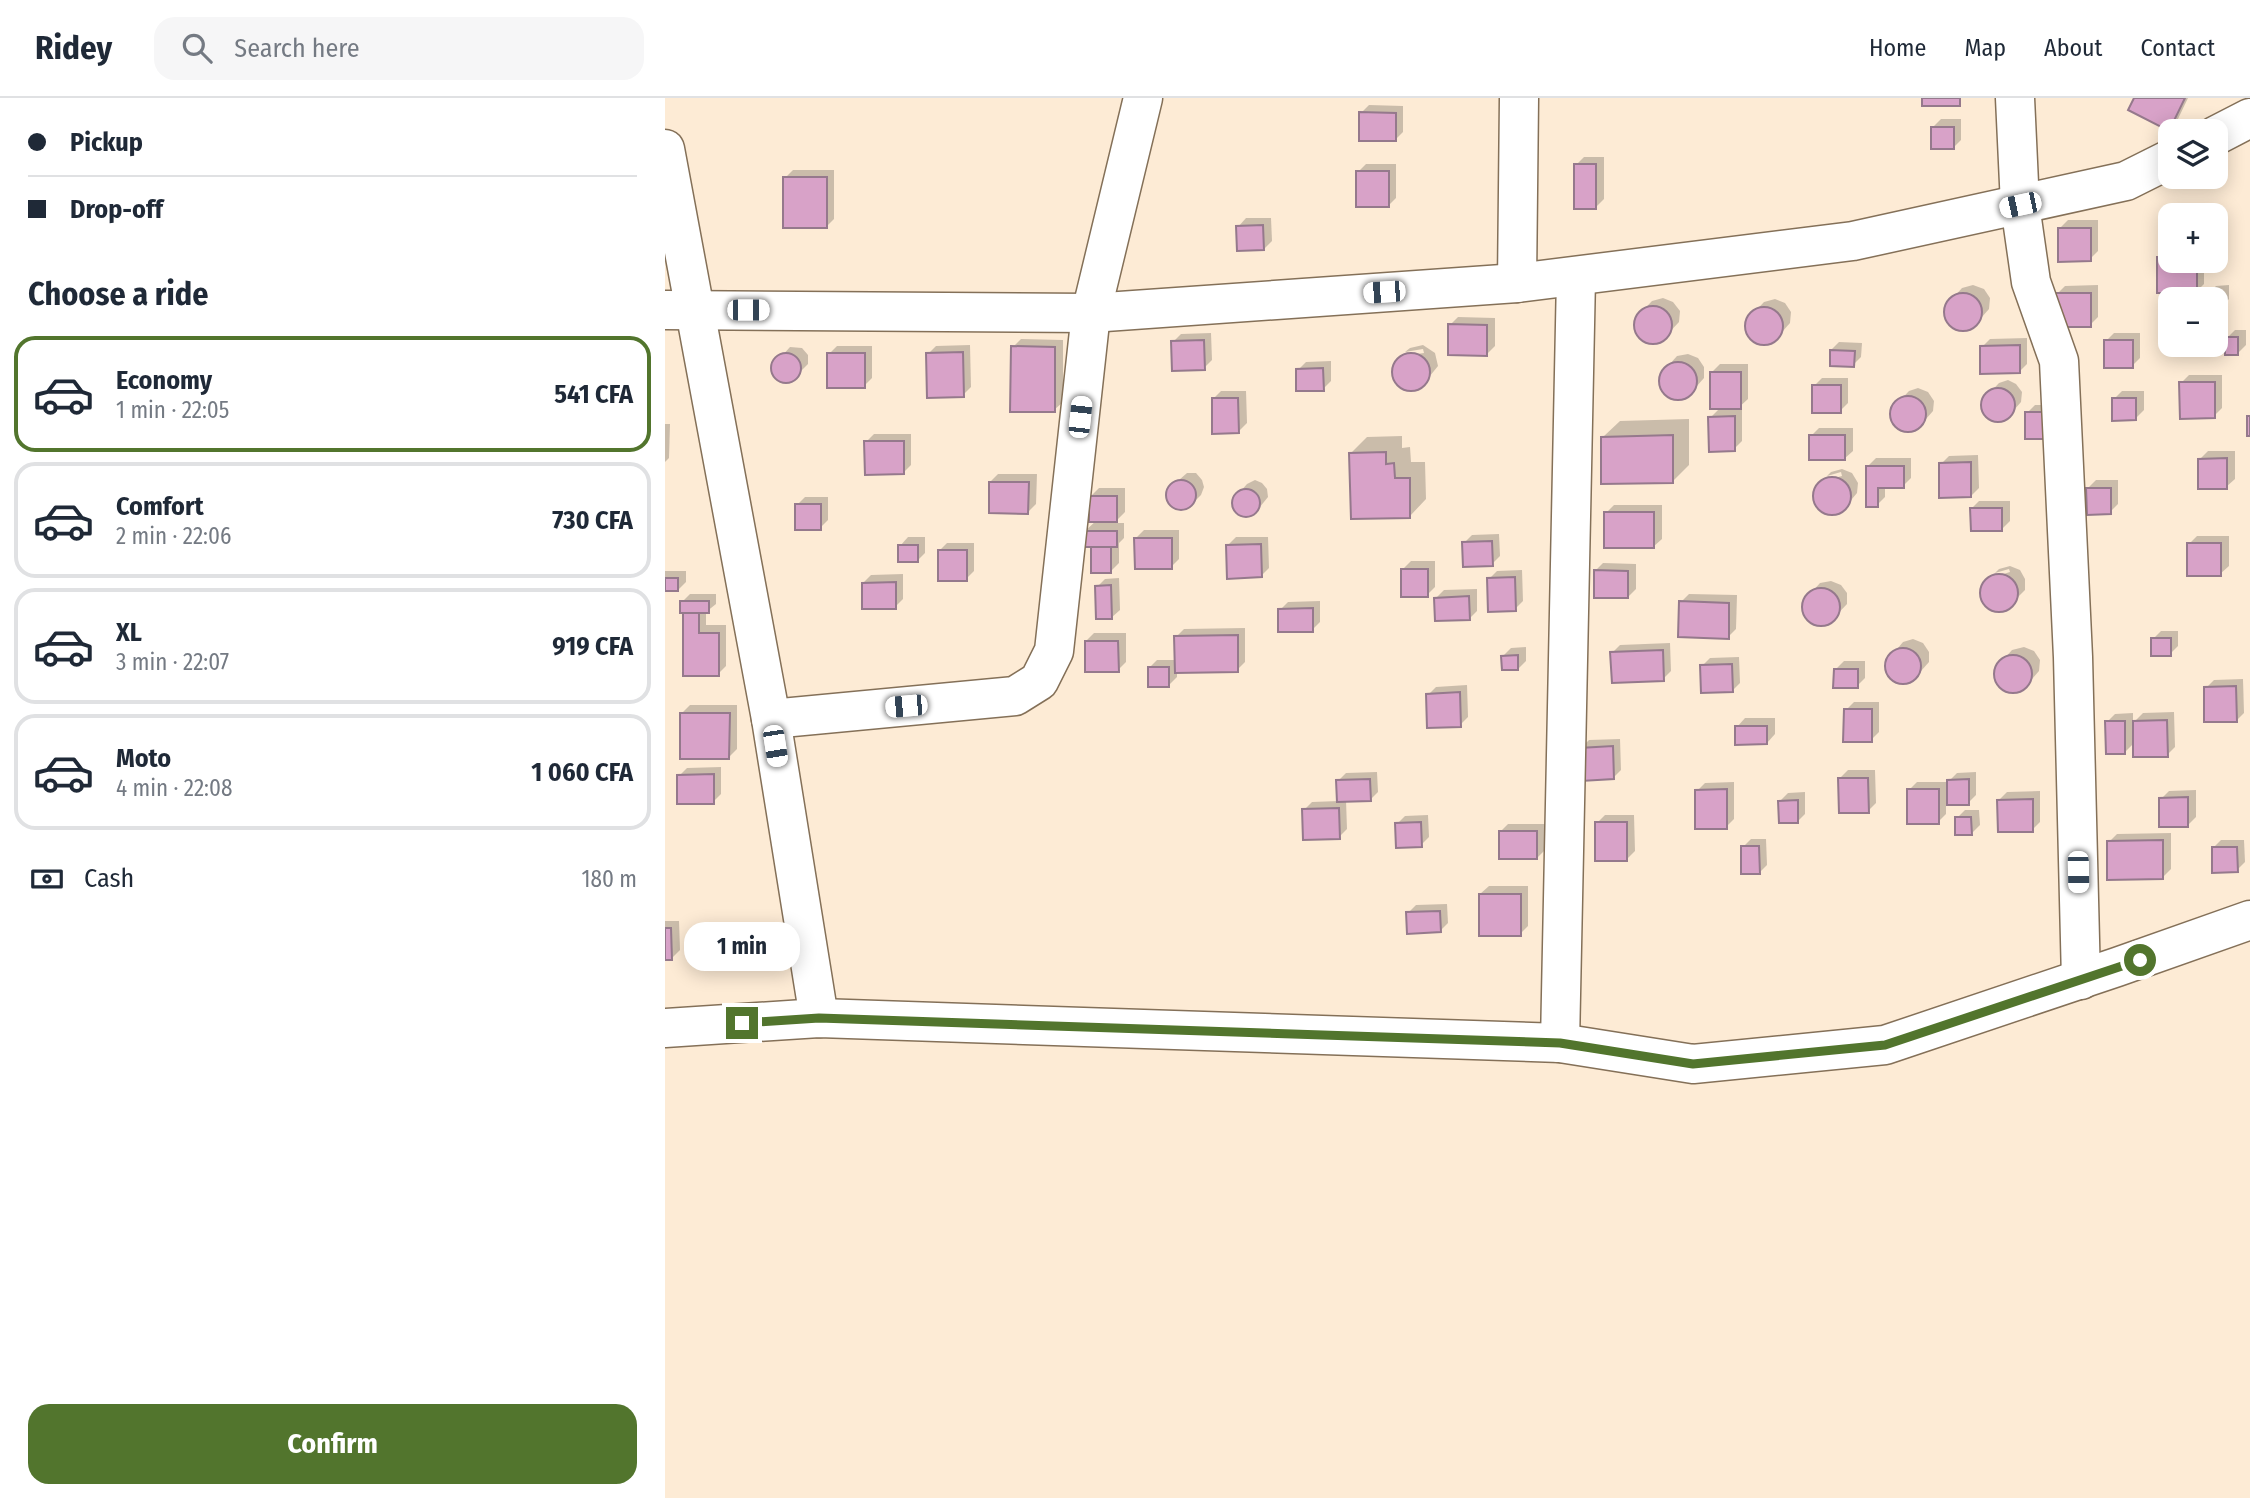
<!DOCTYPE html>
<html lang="en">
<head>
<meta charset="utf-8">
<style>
	:root { --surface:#fff; --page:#f6f6f7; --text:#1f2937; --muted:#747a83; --line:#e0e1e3; --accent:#52752d }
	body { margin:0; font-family:"Fira Sans Condensed",sans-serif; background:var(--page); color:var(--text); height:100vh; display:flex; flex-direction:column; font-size:26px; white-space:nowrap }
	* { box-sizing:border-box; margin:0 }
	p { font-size:23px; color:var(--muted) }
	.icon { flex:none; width:38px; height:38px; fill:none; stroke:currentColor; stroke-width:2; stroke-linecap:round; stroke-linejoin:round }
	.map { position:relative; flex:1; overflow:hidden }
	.sheet { display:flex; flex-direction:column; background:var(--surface); width:665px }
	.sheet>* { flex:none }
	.top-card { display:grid; align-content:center; height:154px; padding:0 28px; background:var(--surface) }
	.fabs { position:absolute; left:1493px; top:21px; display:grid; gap:14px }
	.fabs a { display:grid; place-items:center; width:70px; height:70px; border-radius:14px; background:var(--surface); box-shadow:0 4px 18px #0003; font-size:35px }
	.end { position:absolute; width:32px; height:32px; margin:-16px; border:9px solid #52752d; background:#fff; box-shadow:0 0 0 4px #fff }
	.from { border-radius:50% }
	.bubble { position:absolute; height:49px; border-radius:21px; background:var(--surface); box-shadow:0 4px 18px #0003; font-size:23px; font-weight:700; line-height:49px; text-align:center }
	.car { position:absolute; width:21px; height:42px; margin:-21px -10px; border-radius:9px; box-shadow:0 0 5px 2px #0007; background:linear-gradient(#fff 24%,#345 0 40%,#fff 0 76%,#345 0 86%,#fff 0) }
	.top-card b { display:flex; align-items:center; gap:24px; height:66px; font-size:26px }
	.top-card b+b { border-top:2px solid var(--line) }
	.top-card i { width:18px; height:18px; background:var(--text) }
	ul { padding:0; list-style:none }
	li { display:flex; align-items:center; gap:21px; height:116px; margin:0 14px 10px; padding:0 14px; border:4px solid var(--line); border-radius:21px }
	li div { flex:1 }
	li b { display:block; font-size:26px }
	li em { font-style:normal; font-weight:700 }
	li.current { border-color:var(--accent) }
	li>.icon { width:63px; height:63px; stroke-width:1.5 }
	h2 { padding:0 28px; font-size:32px; line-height:84px }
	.pay { display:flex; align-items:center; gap:18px; height:77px; padding:0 28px; font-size:26px }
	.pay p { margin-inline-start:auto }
	.primary-button { display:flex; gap:14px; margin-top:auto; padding:14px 28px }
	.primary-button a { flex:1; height:80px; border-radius:21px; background:var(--accent); color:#fff; font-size:28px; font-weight:700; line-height:80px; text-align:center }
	header { display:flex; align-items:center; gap:42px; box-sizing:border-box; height:98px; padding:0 35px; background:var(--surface); border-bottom:2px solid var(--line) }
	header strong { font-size:33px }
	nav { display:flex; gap:38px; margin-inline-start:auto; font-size:24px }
	.search { width:490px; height:63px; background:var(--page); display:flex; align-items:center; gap:18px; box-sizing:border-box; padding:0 24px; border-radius:21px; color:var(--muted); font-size:26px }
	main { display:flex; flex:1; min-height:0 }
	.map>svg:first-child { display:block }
	.shadow { fill:#0003 }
	.building { fill:#d8a2c8; stroke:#95798c; stroke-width:2 }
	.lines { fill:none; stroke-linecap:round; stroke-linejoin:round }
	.minor-casing { stroke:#847058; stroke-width:41 }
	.minor { stroke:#fff; stroke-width:38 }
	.route { stroke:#52752d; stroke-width:9 }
</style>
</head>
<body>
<header>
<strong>Ridey</strong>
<div class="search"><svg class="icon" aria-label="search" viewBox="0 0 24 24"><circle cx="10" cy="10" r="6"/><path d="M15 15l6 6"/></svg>Search here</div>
<nav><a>Home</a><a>Map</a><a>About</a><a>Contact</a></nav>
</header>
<main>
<section class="sheet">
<div class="top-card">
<b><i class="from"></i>Pickup</b>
<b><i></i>Drop-off</b>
</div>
<h2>Choose a ride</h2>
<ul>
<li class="current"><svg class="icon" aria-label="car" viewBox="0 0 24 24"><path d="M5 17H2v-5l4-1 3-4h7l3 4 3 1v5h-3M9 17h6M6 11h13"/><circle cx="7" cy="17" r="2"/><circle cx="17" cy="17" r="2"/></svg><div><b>Economy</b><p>1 min · 22:05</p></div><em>541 CFA</em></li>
<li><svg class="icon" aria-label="car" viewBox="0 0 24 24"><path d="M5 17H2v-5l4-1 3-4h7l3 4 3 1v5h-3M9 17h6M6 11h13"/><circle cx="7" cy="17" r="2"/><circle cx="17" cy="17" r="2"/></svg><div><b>Comfort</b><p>2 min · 22:06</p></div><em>730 CFA</em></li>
<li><svg class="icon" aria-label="car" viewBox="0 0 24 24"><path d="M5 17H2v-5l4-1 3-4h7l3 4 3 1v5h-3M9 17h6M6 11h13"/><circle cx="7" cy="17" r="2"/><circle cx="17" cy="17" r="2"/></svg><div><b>XL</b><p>3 min · 22:07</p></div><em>919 CFA</em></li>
<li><svg class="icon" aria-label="car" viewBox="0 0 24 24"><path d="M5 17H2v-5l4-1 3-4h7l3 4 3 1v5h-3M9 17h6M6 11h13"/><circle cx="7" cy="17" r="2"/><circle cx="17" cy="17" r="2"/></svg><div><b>Moto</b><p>4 min · 22:08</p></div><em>1 060 CFA</em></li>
</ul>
<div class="pay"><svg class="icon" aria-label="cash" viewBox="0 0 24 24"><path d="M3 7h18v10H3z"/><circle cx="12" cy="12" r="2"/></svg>Cash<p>180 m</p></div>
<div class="primary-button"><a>Confirm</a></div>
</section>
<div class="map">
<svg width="1585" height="1400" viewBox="0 0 1585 1400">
	<rect width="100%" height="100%" fill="#fdebd5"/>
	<g class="shadow">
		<path d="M1471,0H1523L1512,23L1504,31Z"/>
		<path d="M704,7L738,8V34L730,42L696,15Z"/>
		<path d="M1276,21H1296V42L1288,50L1268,29Z"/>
		<path d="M919,59H939V101L931,109L911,67Z"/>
		<path d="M701,66H731V100L723,108L693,74Z"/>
		<path d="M128,72H169V121L161,129L120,80Z"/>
		<path d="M581,120H606L607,143L599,151L573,129Z"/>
		<path d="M1403,122H1433V153L1425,161L1395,130Z"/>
		<path d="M1502,151H1505V163H1539V186L1531,194L1494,159Z"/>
		<path d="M1308,187L1319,191L1325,200L1324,211L1308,229L1297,231L1287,227L1281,219V208L1297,190Z"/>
		<path d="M1433,187V219L1425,227L1392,196L1400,188Z"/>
		<path d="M1564,187V201L1556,209L1550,201H1543V196L1551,188Z"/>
		<path d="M998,200L1008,204L1015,213L1014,224L998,241L987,245L976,241L970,231L971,220L987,203Z"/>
		<path d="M1110,201L1120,205L1126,214L1125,225L1109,243L1098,245L1088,242L1082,233V222L1099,204Z"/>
		<path d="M793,219L830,220V248L822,256L785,227Z"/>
		<path d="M1570,232H1581V247L1573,255L1562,240Z"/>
		<path d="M546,235L547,262L539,270L508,244L516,236Z"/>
		<path d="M1449,235H1475V260L1467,268L1441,243Z"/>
		<path d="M1362,240V266L1354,274L1317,249L1325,241Z"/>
		<path d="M356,241L398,242V304L389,312L348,249Z"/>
		<path d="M1174,244L1197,245L1196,259L1188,267L1166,252Z"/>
		<path d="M305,247L306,289L298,297L263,256L271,248Z"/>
		<path d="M758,247L770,255L773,268L756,289L742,291L731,284L728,271L737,258L759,255L758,251L740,254L745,250Z"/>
		<path d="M172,248H207V280L199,288L164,256Z"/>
		<path d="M125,249L137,250L143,257V266L128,281L116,282L110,276L108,268Z"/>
		<path d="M1023,256L1033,260L1039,269V280L1023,298L1012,300L1002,297L995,287L996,276L1012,258Z"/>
		<path d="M666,263V283L658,291L633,272L641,264Z"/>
		<path d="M1055,266H1083V301L1072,311H1077V343L1069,351L1045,320L1056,309L1047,274Z"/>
		<path d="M1524,277H1557V310L1549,318L1516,285Z"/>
		<path d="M1157,280H1183V305L1175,313L1149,288Z"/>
		<path d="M1343,282L1351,286L1357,294L1356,304L1342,320L1332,323L1323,320L1318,311V302L1334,285Z"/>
		<path d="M1253,290L1263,294L1269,303L1268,313L1253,330L1243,332L1233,329L1227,320L1228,310L1244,293Z"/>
		<path d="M556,293H581L582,325L574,333L548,301Z"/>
		<path d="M1457,293H1479V312L1471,320L1449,301Z"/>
		<path d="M1370,307H1388L1389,332L1362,315Z"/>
		<path d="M1024,321V367L1007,384L938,339L955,323Z"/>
		<path d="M0,326H5L4,360L0,364Z"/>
		<path d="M1154,330H1188V353L1179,361L1146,338Z"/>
		<path d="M209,336H246V367L238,375L201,344Z"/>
		<path d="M737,338V350L745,349L746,364H760L761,401L745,418L686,355L702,339Z"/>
		<path d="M1543,353H1570V381L1561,389L1535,361Z"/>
		<path d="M1313,357L1314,390L1306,398L1276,366L1284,358Z"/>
		<path d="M1211,360H1246V380L1238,388H1220V399L1212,407L1203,368Z"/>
		<path d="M1177,371L1187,375L1193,385L1192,395L1177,413L1166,415L1155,411L1150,402V391L1157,383L1177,378L1176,374L1162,378L1166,374Z"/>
		<path d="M522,375H531L537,382L539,389L536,397L527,406L519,411L511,410L505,405L503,397L506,389Z"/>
		<path d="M333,376H372L371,406L363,414L325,384Z"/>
		<path d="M590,382L597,385L602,391L603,399L590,415L582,418L574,416L569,410L568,402L582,386Z"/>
		<path d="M1431,382H1453V406L1445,414L1423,390Z"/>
		<path d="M434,390H460V414L449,425H459V440L454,445V465L446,473L427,448L420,433L432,422L426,398Z"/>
		<path d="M140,399H163V422L155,430L132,407Z"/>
		<path d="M1314,403H1345V423L1337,431L1306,411Z"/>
		<path d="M949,407H997V441L988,449L941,415Z"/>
		<path d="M479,432H514V461L506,469L471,440Z"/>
		<path d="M834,436L835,458L827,466L799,445L807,437Z"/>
		<path d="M1532,438H1564V468L1555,476L1524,446Z"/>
		<path d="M243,439H260V455L252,463L235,448Z"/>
		<path d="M571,439H603L604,470L596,478L563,447Z"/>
		<path d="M282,445H309V473L301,481L274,453Z"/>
		<path d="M746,463H770V489L762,497L738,471Z"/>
		<path d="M938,465L971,466V491L963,499L930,473Z"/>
		<path d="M1345,468L1355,472L1360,481V492L1343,509L1333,513L1323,509L1317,499L1318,488L1325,480L1345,474L1344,471L1330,475L1334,471Z"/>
		<path d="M857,472L858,503L850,511L824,481L832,473Z"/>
		<path d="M0,473H21V484L13,492L0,491Z"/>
		<path d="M238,476V501L230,509L198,485L206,477Z"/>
		<path d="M454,480L455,512L446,520L432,489L440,481Z"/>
		<path d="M1166,483L1176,487L1182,495V506L1165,524L1154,527L1144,523L1139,514V503L1155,485Z"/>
		<path d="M812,491V513L804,521L771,500L779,492Z"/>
		<path d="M25,496H51V506L41,514V527H61V568L53,576L17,504Z"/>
		<path d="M1024,496L1072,497L1071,531L1063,539L1016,504Z"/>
		<path d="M655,503V524L647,532L615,512L623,504Z"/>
		<path d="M580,530V564L572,572L512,573V579L504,587L484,570L492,562H512L511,539L519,531Z"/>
		<path d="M1496,533H1513V548L1505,556L1488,541Z"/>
		<path d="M429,535H461V564L453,572L421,543Z"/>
		<path d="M1248,541L1258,545L1264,554V564L1248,582L1237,585L1227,581L1222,572L1223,562L1238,544Z"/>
		<path d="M1005,545L1006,573L998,581L947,555L955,547Z"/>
		<path d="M861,549V563L853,571L838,558L846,550Z"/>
		<path d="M1359,549L1369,553L1375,562L1374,573L1358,591L1347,594L1337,590L1331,581V570L1347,552Z"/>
		<path d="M1074,559L1075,585L1067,593L1037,568L1045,560Z"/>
		<path d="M1179,563H1200V580L1192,588L1171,571Z"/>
		<path d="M1578,581L1579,615L1571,623L1541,590L1549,582Z"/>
		<path d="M802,587L803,619L795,627L763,597L771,589Z"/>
		<path d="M1189,604H1214V634L1206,642L1181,612Z"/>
		<path d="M25,607H72V651L64,659L17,615Z"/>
		<path d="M1509,614L1510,649L1502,657L1470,644L1460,654L1442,624L1450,616L1468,615V625L1478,615Z"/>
		<path d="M1080,620H1110V636L1102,645L1072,629Z"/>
		<path d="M955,641L956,672L948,680L916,650L924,642Z"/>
		<path d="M56,669V696L48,704L14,678L22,670Z"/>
		<path d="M1183,672H1210L1211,705L1203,713L1175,680Z"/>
		<path d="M712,674L713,694L705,702H681L682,731L674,739L639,712L647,704L674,703L673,683L681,675Z"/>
		<path d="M1311,674V697L1303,705H1281V716L1273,724L1244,692L1252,684H1283L1292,675Z"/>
		<path d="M1069,684V721L1061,729L1032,693L1040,685Z"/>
		<path d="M1531,692V719L1523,727L1496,701L1504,693Z"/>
		<path d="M1375,693V724L1367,732L1334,702L1342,694Z"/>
		<path d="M1140,694V716L1132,724L1115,703L1123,695Z"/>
		<path d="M1300,712H1314L1315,727L1307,735L1292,720Z"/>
		<path d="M763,717L764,739L756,747L732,726L740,718Z"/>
		<path d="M940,717H969L970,753L962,761L932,725Z"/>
		<path d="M843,726H880V752L872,760L835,734Z"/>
		<path d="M1506,735V771L1498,779L1444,744L1452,736Z"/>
		<path d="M1086,741H1101L1102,767L1094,775L1078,749Z"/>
		<path d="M1556,742H1579L1580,764L1572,772L1548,750Z"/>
		<path d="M824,788H863V828L855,836L815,796Z"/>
		<path d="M782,806L783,825L775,833L743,815L751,807Z"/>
		<path d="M0,823H14L15,852L7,860H0Z"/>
	</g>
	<g class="building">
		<rect x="1257" y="0" width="38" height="8"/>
		<path d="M1469,0H1520L1504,33L1463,12Z"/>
		<path d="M694,14L731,15V43H694Z"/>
		<rect x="1266" y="29" width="23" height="22"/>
		<rect x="909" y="66" width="22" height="45"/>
		<rect x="691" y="73" width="33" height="36"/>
		<rect x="118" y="79" width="44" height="51"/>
		<path d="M598,127L599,152L572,153L571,128Z"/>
		<path d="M1393,130H1426V163L1393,164Z"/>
		<path d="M1492,159H1505V163H1532V195H1492Z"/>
		<circle cx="1298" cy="214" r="19"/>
		<rect x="1390" y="195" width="36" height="34"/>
		<path d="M1541,195H1557V210H1550V201H1541Z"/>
		<circle cx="988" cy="227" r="19"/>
		<circle cx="1099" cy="228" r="19"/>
		<path d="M783,226L822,227V258L783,257Z"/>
		<rect x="1560" y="239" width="13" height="18"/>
		<path d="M539,242L540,272L507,273L506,243Z"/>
		<rect x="1439" y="242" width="29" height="28"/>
		<path d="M1355,247V275L1315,276V248Z"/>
		<rect x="1511" y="247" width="31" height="6"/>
		<path d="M346,248L390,249V314H345Z"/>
		<path d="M1165,252L1190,253L1189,269L1165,268Z"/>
		<path d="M298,254L299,299L262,300L261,255Z"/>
		<rect x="162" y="255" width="38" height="35"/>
		<circle cx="746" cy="274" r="19"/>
		<circle cx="121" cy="270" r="15"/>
		<circle cx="1013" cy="283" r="19"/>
		<path d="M658,270L659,293H631V271Z"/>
		<rect x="1045" y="274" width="31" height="37"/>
		<path d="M1514,284H1550V320L1515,321Z"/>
		<rect x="1147" y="287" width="29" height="28"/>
		<circle cx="1333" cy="307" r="17"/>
		<circle cx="1243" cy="316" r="18"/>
		<path d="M547,300H573L574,335L547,336Z"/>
		<path d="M1447,300H1471V322L1447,323Z"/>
		<path d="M1360,314H1381L1382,341H1360Z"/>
		<path d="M1070,318V353L1044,354L1043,319Z"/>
		<rect x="1582" y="318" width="3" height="20"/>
		<path d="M1008,337V385L936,386V339Z"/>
		<rect x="1144" y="337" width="36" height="25"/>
		<path d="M199,343H239V376L200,377Z"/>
		<path d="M721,354V366L729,365L730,380H745V420L686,421L684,355Z"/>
		<path d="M1562,360V391H1533V361Z"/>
		<path d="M1306,364V399L1274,400V365Z"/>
		<path d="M1201,368H1239V390H1213V409H1201Z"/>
		<circle cx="1167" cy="398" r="19"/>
		<circle cx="516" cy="397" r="15"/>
		<path d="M324,384H364L363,416L324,415Z"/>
		<path d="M1421,390H1446V416L1422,417Z"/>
		<circle cx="581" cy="405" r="14"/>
		<rect x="424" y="398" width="28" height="26"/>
		<rect x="130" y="406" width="26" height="26"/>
		<path d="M1305,410H1337V433H1306Z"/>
		<rect x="939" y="414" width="50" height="36"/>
		<rect x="419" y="433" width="33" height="16"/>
		<path d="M469,440H507V471H470Z"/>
		<path d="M827,443L828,468L798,469L797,444Z"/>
		<rect x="1522" y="445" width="34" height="33"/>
		<path d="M596,446L597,479L562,481L561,447Z"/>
		<rect x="233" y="447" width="20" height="17"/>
		<rect x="426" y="449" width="20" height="26"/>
		<rect x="273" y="452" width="29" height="31"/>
		<rect x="736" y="471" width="27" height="28"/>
		<path d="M929,472L963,473V500H929Z"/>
		<circle cx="1334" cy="495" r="19"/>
		<path d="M850,479L851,513L823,514L822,480Z"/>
		<rect x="0" y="480" width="13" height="13"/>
		<path d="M231,484V511H197V485Z"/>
		<path d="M446,487L447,521H431L430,488Z"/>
		<circle cx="1156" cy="509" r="19"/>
		<path d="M804,498L805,522L770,523L769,500Z"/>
		<rect x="15" y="503" width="29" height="12"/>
		<path d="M1014,503L1064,505V541L1013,539Z"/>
		<path d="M648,510V534H613V511Z"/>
		<path d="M18,515H34V535H54V578H18Z"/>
		<path d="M573,537V574L510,575L509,538Z"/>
		<rect x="1486" y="540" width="20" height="18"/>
		<path d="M420,543H453L454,574H420Z"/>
		<circle cx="1238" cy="568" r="18"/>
		<path d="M998,552L999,583L947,585L945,554Z"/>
		<circle cx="1348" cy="576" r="19"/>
		<path d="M853,557V572H837L836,558Z"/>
		<path d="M1067,566L1068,594L1036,595L1035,567Z"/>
		<rect x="483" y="569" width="21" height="20"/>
		<path d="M1169,571H1193V590H1168Z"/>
		<path d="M1571,588L1572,624H1539V589Z"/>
		<path d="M795,594L796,629L762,630L761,596Z"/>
		<path d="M1179,611H1207V644H1178Z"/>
		<path d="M15,615H65L64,661H15Z"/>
		<path d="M1502,622L1503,659H1468V623Z"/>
		<path d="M1440,623H1460V656H1441Z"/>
		<path d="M1070,628H1102V646L1070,647Z"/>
		<path d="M948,648L949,681L916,683L914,650Z"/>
		<path d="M49,676V706H12V677Z"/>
		<path d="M1173,680H1203L1204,715H1174Z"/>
		<path d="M705,681L706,703L672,704L671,682Z"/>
		<path d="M1304,681V707H1282V682Z"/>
		<path d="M1062,691V731H1030V692Z"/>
		<rect x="1242" y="691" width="32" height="35"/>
		<path d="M1523,699V729H1494V700Z"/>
		<path d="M1368,701V734H1333L1332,702Z"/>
		<path d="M1133,702V725H1114L1113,703Z"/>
		<path d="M674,710L675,741L638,742L637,711Z"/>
		<path d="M1290,719H1306L1307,737H1290Z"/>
		<path d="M756,724L757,749L731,750L730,725Z"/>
		<rect x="930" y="724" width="32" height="39"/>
		<rect x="834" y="733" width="38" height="28"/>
		<path d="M1498,742V781L1442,782V743Z"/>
		<path d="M1076,748H1094L1095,776H1076Z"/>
		<path d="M1547,749H1572L1573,774L1547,775Z"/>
		<rect x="814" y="796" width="42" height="42"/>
		<path d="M775,813L776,834L742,836L741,814Z"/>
		<path d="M0,830H6L7,862H0Z"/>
	</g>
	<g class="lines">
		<defs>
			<g id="minor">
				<path d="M1350,0L1355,107L1366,184L1394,263L1408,559L1416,882"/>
				<path d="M1550,38L1585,20"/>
				<path d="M0,51L106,621L154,920"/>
				<path d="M852,185L854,0"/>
				<path d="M0,212L426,215L852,185L1188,143L1461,83L1505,61"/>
				<path d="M106,621L350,598L374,583L389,553L426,215L478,0"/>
				<path d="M0,930L154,920L895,945L1028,966L1220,947L1452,869L1585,822"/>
				<path d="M895,945L911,179"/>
			</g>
		</defs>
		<use href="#minor" class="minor-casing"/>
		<use href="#minor" class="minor"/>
	</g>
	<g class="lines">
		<path class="route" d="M77,925L154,920L895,945L1028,966L1220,947L1475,862"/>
	</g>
</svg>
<div class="fabs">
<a><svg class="icon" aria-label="layers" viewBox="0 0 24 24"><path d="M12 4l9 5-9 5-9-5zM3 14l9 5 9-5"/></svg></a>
<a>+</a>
<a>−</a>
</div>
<i class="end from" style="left:1475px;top:862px"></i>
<i class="end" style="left:77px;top:925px"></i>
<div class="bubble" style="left:19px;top:824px;width:116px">1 min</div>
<i class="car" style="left:1355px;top:107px;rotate:258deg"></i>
<i class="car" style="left:719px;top:194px;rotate:266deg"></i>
<i class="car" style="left:83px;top:212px;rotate:90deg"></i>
<i class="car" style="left:415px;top:319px;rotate:6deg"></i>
<i class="car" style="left:241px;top:608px;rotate:265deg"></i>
<i class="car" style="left:110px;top:648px;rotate:171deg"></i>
<i class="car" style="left:1413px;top:774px;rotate:179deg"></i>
</div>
</main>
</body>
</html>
